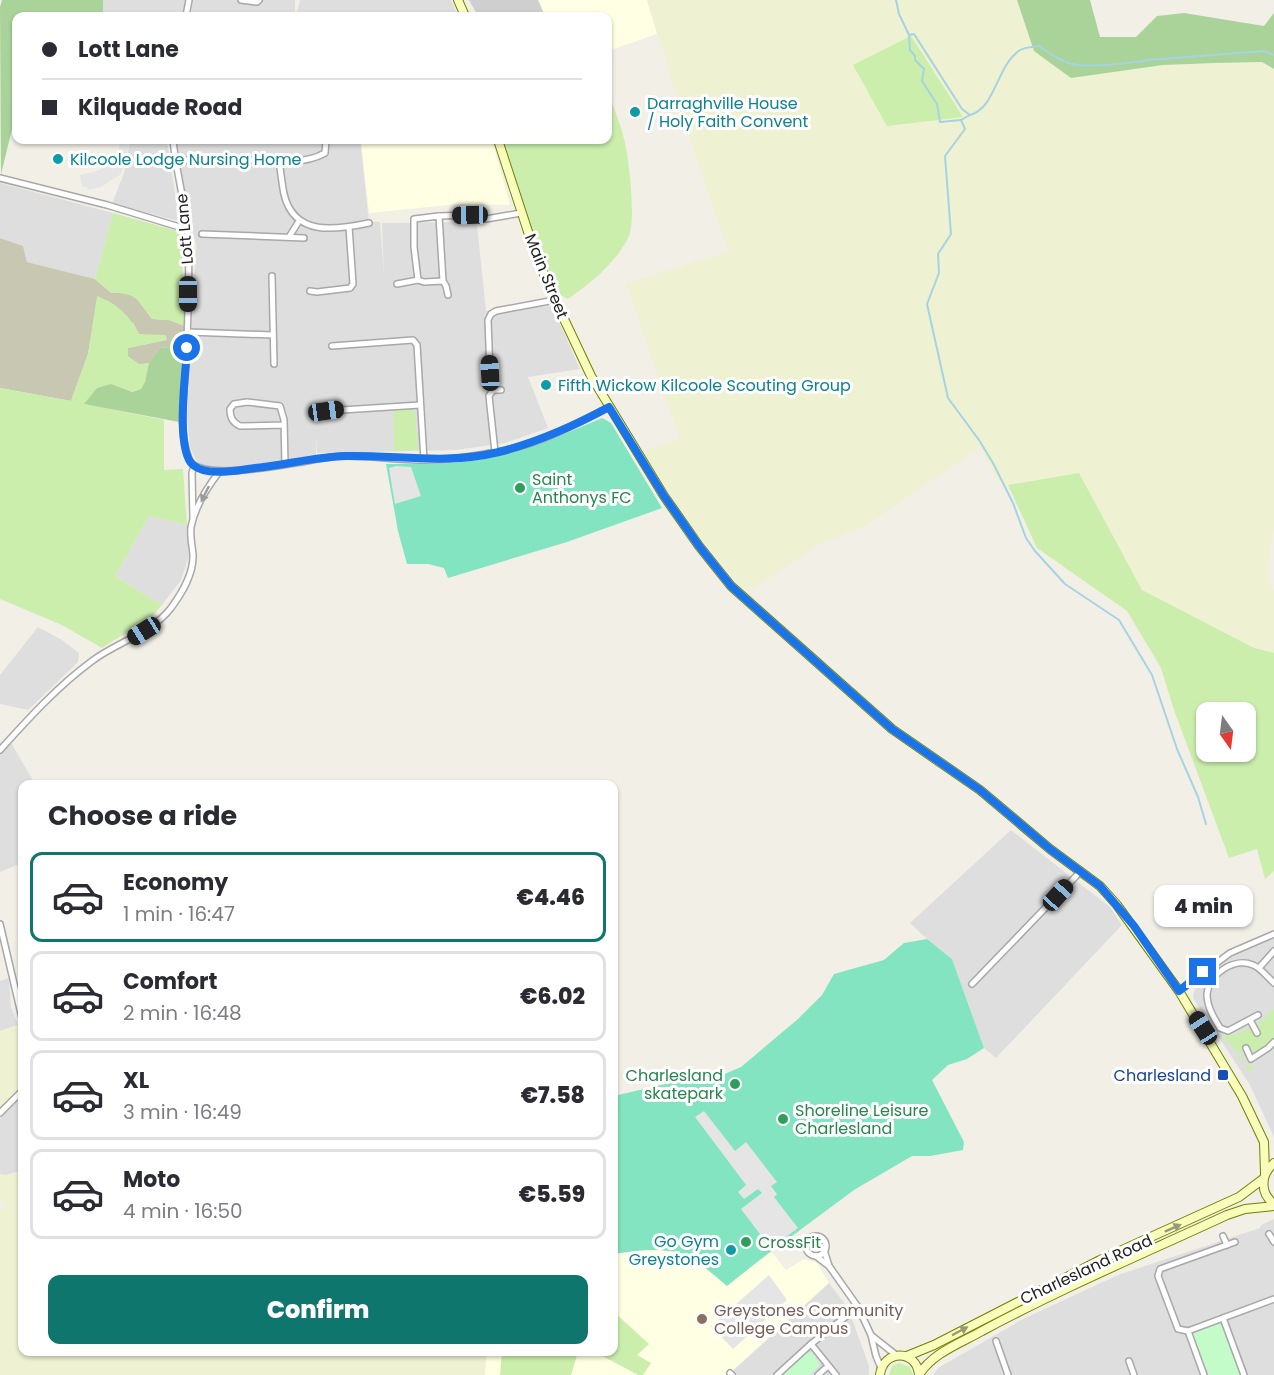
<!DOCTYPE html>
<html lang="en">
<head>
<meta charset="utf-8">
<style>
	:root { --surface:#fff; --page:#f2f2f3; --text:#2b2b33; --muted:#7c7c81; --line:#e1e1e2; --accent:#0f766e }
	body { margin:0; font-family:Poppins,sans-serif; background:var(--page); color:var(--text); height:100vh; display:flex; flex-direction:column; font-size:22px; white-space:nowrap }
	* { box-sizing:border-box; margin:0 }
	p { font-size:20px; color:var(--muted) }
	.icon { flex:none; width:33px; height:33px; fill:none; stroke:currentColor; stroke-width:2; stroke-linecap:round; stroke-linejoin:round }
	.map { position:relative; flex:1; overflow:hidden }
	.details { position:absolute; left:18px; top:780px; width:600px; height:576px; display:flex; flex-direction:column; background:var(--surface); border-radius:12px; box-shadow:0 2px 4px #0004 }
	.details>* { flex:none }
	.banner { position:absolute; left:12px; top:12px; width:600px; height:132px; border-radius:12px; box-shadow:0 2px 4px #0004; display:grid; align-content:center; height:132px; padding:0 30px; background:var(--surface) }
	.needle { width:39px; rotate:166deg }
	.buttons { position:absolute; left:1196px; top:702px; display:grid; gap:12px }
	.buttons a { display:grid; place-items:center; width:60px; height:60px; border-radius:12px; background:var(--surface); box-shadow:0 2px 4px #0004; font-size:30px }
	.end { position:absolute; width:27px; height:27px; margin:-14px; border:8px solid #1a73e8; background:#fff; box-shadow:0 0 0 3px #fff }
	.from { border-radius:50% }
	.bubble { position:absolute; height:42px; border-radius:12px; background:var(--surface); box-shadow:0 2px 4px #0004; font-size:20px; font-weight:800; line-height:42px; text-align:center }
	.car { position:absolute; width:18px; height:36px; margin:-18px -9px; border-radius:8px; box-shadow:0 0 4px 2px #0007; background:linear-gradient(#222 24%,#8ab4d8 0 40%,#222 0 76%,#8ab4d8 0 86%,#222 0) }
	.banner b { display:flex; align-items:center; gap:21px; height:57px; font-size:22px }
	.banner b+b { border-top:2px solid var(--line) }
	.banner i { width:15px; height:15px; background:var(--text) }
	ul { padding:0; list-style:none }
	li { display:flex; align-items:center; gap:18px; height:90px; margin:0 12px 9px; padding:0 18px; border:3px solid var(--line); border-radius:12px }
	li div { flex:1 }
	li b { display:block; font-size:22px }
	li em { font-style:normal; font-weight:800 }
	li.active { border-color:var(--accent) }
	li>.icon { width:54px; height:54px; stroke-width:1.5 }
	h2 { padding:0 30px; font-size:27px; line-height:72px }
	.cta { display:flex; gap:12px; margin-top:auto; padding:12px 30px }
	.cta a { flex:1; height:69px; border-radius:12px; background:var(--accent); color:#fff; font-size:24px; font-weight:800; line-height:69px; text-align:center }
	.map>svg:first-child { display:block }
	.residential { fill:#dfdede }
	.education { fill:#ffffe3 }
	.religious { fill:#cfcfcf }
	.construction { fill:#c7c7b2 }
	.farmland { fill:#eef1d2 }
	.grass { fill:#cbeeac; fill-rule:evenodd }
	.forest { fill:#aad39a }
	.park { fill:#c4fcc9 }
	.pitch { fill:#82e4c0 }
	.parking { fill:#e5e5e5 }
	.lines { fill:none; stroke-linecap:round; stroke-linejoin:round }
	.stream { stroke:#a6d3e1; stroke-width:2 }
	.minor-casing { stroke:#a8a8a8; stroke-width:8 }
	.secondary-casing { stroke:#718000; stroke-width:10 }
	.minor { stroke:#fff; stroke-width:5 }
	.secondary { stroke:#f8fdbb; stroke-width:8 }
	.oneway { fill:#9b9b9b }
	.oneway2 { fill:#979a76 }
	.route { stroke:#1a73e8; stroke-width:8 }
	.culture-dot { fill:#0f9aa8; stroke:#fff; stroke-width:2 }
	.leisure-dot { fill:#2e9e5b; stroke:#fff; stroke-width:2 }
	.transit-dot { fill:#1a4fb4; stroke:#fff; stroke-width:2 }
	.education-dot { fill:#8d6e63; stroke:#fff; stroke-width:2 }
	.labels { text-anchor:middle; stroke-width:6; stroke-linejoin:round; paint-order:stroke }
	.culture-label { font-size:16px; fill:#0d838f; stroke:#fff; text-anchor:start }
	.street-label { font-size:16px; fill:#212121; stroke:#fff }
	.leisure-label { font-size:16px; fill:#27864d; stroke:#fff; text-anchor:start }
	.transit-label { font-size:16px; fill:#164399; stroke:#fff; text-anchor:end }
	.education-label { font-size:16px; fill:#785e54; stroke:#fff; text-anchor:start }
</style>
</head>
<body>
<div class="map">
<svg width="1274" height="1375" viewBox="0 0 1274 1375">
	<rect width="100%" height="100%" fill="#f2efe7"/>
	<g class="residential">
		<path d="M103,0H185L182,16H103Z"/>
		<path d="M193,0H295V16H191Z"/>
		<path d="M300,0H451L458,16H296Z"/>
		<path d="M130,140H167L179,221L112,204L124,173Z"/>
		<path d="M177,140H360L369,222H380L384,275L382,223L469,222L477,225L486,311L552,306L580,369L528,377L548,428L505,443L456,450L317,453L316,437V454L303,457L235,467L203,466L196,460L190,447L187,415L196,245L180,175Z"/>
		<path d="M0,183L113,213L95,279L27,262L23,246L0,238Z"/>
		<path d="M149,516L187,525L189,556L181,580L162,605L115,576Z"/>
		<path d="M38,627L62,640L79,653L78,662L28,710L0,704V675Z"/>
		<path d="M11,743L35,784H22V863L0,872V755Z"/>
		<path d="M1011,830L1110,907L1122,925L996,1058L984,1048L952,959L927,939L910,923Z"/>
		<path d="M1274,937V1137L1250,1085L1193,998L1194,992L1199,983L1229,958Z"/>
		<path d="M9,978L11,1007L18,1025L0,1031V981Z"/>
		<path d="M22,1096V1173L16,1172L6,1175L0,1174V1118Z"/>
		<path d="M1274,1219V1375H933L938,1368L1023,1319L1118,1275L1260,1228L1261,1225Z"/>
		<path d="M829,1283L848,1308L869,1366V1375H723L782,1320Z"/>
	</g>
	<g class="education">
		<path d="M538,0H647L657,34L608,51V16H545Z"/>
		<path d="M361,140H492L510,205L458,204L369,213Z"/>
		<path d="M641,1249L677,1252L688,1258L761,1259L771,1251L786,1270L804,1259L817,1263L829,1283L728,1375H485L486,1352H614V1254Z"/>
	</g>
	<path class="religious" d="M469,0H538L545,16H478Z"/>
	<path class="construction" d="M0,238L23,246L27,262L95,279L111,293H123L135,296L152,319L169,320L185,326L182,346L160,348L149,363L139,365L127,356L128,348L166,340L139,334L133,323L98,297L88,354L71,401L0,388Z"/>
	<g class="farmland">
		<path d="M647,0H1017L1034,51L1071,78L1163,65L1215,63L1262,62L1274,69V522L1267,577L1274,592V653L1254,648L1142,590L1079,473L1008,485L1002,488L980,447L864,527L819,544L746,593L741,587L695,531L642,452L680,439L626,284L729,251L703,180Z"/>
		<path d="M18,1025L22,1039V1082L18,1090L0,1107V1031Z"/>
		<path d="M16,1172L22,1173V1352H486L485,1375H0V1211L6,1205L0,1200V1174L6,1175Z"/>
	</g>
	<g class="grass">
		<path d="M911,36L963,117L887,126L853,65Z"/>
		<path d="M608,91C613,107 620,122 624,139C629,158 636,219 629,236C617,262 591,283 568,299L560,295L541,258L503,140H608Z"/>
		<path d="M113,213L181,232L185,326L169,320L152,319C138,300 136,292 111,293L95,279Z"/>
		<path d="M97,296C118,304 129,315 139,334L166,335L167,340L128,348V356L139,364L149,363L145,383L141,389L85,404L164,420V470L183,469L187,525L149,516L115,576L162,605L152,616L102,648L62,625L0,599V388L71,401L88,354Z"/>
		<path d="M407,408L415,411L418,450L394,451L393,409Z"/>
		<path d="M1079,473L1142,590L1254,648L1274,653V871L1265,879L1257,849L1229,858L1174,710L1161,668L1127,611L1037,548L1008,485ZM1206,712H1245V752H1206Z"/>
		<path d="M1274,1009V1037L1259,1050L1260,1052H1254L1249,1046L1238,1052L1240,1056L1246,1053V1056L1241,1058L1246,1067L1252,1064L1254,1068L1247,1071L1231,1044L1226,1041L1223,1035H1234L1252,1026L1256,1032L1260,1030L1258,1023L1268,1017L1266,1013Z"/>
		<path d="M614,1312L649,1344L637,1355L651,1363L643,1375H638L595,1352H614Z"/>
		<path d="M502,1352H578L571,1375H500Z"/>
		<path d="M899,1363L910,1367L913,1375H889L892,1366Z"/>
	</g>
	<g class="forest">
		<path d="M2,0H103V16H16V113L1,174L0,7Z"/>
		<path d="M1017,0H1090L1100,37H1136L1157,16L1184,13L1264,26L1274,13V69L1262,62L1215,63L1163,65L1071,78L1034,51Z"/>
		<path d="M182,346L179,422L84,404L97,388L111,384L132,392L141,389L145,382L149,363L160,348Z"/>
	</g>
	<g class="park">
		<path d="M1218,1323L1223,1326L1241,1375H1209L1193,1336L1195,1331Z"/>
		<path d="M812,1352L820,1365L810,1375H782L806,1353Z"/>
	</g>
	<g class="pitch">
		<path d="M602,418L611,423L662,508L567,542L448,578L444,568L428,564H407L398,531L386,464C424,464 465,465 502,455C536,446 570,432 602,418Z"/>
		<path d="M927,939L952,959L984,1048L967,1059L948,1065L932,1080L964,1142L963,1150L930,1156H912L854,1190L761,1259L727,1286C714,1275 692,1255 676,1252C655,1248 634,1251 614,1254V1096L674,1082L713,1079L741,1067L798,1019L822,995L834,974L884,960L904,943Z"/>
	</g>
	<g class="parking">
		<path d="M120,144L129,145L121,174L101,187L87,190V187H82L80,175L94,172L104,168L107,163L116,165Z"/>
		<path d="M396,466L411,467L421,496L395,504L389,468Z"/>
		<path d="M704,1111L735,1151L746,1142L777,1182L771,1186L777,1194L774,1197L798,1228L774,1246L772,1243L765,1248L757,1237L760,1234L741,1209L762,1193L758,1189L744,1199L738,1192L746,1185L695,1117Z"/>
		<path d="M769,1275L787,1300L733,1349L711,1326Z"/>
	</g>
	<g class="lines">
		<g class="stream">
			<path d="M896,0L899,14L909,35L914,34L962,109L970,115C996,108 996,66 1020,50C1025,47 1033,47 1039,46C1050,54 1063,63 1077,65C1091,67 1134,63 1148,60L1264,51L1274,55"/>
			<path d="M909,35L910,50L915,56V60L924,69L922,81L937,104L940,122L961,120L970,115"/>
			<path d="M961,120L965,129L945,156L951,234L938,254L939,273L927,304L948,398L979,440L993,463L1013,503L1026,538L1035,551L1065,584L1119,620L1152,675L1177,749L1198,797L1206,824"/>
		</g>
		<defs>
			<g id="minor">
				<path d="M241,0L257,2L259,0"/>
				<path d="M186,16L189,0"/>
				<path d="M173,140C176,172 186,205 188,238C190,278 188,320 186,360C185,392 177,428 189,459C198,482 281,465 302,462C317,459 331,456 347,456C372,456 398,460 424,460C448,460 472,457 496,452C536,445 573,426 609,407"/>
				<path d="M175,161C191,160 207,158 222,158C253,158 297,169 325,153L326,140"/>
				<path d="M279,162C281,173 282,184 284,194C294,237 336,230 369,223"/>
				<path d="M0,178L107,205L186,229"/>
				<path d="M439,216L470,215L486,219L521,213"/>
				<path d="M202,234L304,238"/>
				<path d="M289,237L299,221"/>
				<path d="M272,276L274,364"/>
				<path d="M443,281L424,282L418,280L414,247V219L439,216L443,281L446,286L448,295"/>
				<path d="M397,284L418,280"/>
				<path d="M310,291L317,292L350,288L353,284L349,227"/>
				<path d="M188,332L273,335"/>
				<path d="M332,346L413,340L417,345L424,460"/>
				<path d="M490,373L488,320L491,314L496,311L555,300"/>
				<path d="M326,411L420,405"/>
				<path d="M283,425L240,426C232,422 230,417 230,409L234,404L247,402L280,406L284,420L285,464"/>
				<path d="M495,452L489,396L493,390H501"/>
				<path d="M193,518L192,473L194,466"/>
				<path d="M0,750C28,719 58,686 92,661C117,642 151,634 171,608C182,593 194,574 193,554C192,545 190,536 191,527C195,507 208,486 220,471"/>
				<path d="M0,924L22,1018"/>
				<path d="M1259,968L1274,951"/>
				<path d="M972,984L1081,871"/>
				<path d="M1179,991L1230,953L1274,934"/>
				<path d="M1258,1015L1228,1031L1220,1028C1214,1018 1207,1007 1207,994C1209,974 1234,957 1253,965C1261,968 1267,977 1274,983"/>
				<path d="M1250,1020L1257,1033"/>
				<path d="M1246,1048L1251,1059L1268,1048L1274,1042"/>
				<path d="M0,1113L22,1091"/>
				<path d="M1269,1234L1274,1242"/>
				<path d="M1223,1236L1227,1245"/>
				<circle cx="816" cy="1246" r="10"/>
				<path d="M1235,1242L1160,1269L1158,1276L1178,1329L1188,1331L1274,1299"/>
				<path d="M824,1250L829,1266L858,1307L871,1335L876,1356L881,1368"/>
				<path d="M816,1256L829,1266"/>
				<path d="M1223,1318L1244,1375"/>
				<path d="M1188,1331L1204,1375"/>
				<path d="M872,1336L896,1355"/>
				<path d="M996,1341L1008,1375"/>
				<path d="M811,1344L836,1375"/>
				<path d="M1129,1361L1134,1375"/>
				<path d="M730,1373L732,1375"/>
				<path d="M777,1375L811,1344L858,1307"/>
				<path d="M818,1375L828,1366"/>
			</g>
			<g id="secondary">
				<path d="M458,0L465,16"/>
				<path d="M498,140L536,256L555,300L591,376L664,496L699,546L731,586L892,729L980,790L1050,849L1100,886L1117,905L1179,991L1242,1096L1264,1142L1265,1173"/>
				<path d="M1274,1163C1260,1175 1260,1193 1274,1204"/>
				<path d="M907,1356L934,1345L1100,1260L1239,1197L1263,1179"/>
				<path d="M880,1375C883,1349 917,1349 919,1375"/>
				<path d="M919,1375C932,1353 961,1343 982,1331C1062,1288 1145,1253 1227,1215L1245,1209L1274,1206"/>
			</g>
		</defs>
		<use href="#minor" class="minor-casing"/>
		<use href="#secondary" class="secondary-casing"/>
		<use href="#minor" class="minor"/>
		<use href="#secondary" class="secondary"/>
	</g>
	<defs><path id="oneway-solid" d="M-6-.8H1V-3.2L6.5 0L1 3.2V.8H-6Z" transform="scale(1.5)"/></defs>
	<use class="oneway" href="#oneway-solid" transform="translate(205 494) rotate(116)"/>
	<g class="oneway2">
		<use href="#oneway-solid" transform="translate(1173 1228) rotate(-24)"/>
		<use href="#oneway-solid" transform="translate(960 1331) rotate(-28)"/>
	</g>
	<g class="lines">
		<path class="route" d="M187,348C186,371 175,450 193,465C207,477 238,470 255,468C285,465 315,457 345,456C399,455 445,465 499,452C538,442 574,426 609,407L664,496L699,546L731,586L892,729L980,790L1050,849L1100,886L1134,926L1179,991L1203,972"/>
	</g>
	<g class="culture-dot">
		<circle cx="635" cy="112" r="6"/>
		<circle cx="58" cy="159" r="6"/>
		<circle cx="546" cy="385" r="6"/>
		<circle cx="731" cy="1250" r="6"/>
	</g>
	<g class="leisure-dot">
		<circle cx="520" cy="488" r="6"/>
		<circle cx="735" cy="1084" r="6"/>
		<circle cx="783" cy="1119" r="6"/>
		<circle cx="746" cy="1242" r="6"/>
	</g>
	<rect class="transit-dot" x="1217" y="1069" width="12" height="12" rx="3"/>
	<circle class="education-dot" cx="702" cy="1319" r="6"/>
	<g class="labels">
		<g class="culture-label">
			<text x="647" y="109">Darraghville House<tspan x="647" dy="18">/ Holy Faith Convent</tspan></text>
			<text x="70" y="165">Kilcoole Lodge Nursing Home</text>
			<text x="558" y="391">Fifth Wickow Kilcoole Scouting Group</text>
			<text x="719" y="1247" text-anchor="end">Go Gym<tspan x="719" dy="18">Greystones</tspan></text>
		</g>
		<g class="street-label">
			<text transform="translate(184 229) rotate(-95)" y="6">Lott Lane</text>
			<text transform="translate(547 276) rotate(68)" y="6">Main Street</text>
			<text transform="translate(1086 1269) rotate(-25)" y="6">Charlesland Road</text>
		</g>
		<g class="leisure-label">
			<text x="532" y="485">Saint<tspan x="532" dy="18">Anthonys FC</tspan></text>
			<text x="723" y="1081" text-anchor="end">Charlesland<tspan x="723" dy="18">skatepark</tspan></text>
			<text x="795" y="1116">Shoreline Leisure<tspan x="795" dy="18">Charlesland</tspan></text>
			<text x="758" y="1248">CrossFit</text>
		</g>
		<g class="transit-label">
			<text x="1211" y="1081">Charlesland</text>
		</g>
		<g class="education-label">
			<text x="714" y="1316">Greystones Community<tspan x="714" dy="18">College Campus</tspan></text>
		</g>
	</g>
</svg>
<div class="buttons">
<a><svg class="needle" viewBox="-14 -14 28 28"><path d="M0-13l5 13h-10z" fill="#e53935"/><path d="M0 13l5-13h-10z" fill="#7c7c81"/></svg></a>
</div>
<i class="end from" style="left:187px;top:348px"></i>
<i class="end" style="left:1203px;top:972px"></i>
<div class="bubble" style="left:1154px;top:885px;width:99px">4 min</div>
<i class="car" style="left:470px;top:215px;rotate:269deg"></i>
<i class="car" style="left:188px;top:294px;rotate:180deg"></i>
<i class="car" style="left:490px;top:373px;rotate:357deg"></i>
<i class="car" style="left:326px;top:411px;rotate:82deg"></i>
<i class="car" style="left:144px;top:631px;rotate:238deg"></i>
<i class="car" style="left:1058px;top:895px;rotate:42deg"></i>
<i class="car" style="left:1203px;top:1028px;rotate:327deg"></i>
<div class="banner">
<b><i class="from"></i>Lott Lane</b>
<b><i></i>Kilquade Road</b>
</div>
<section class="details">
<h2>Choose a ride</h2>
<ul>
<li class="active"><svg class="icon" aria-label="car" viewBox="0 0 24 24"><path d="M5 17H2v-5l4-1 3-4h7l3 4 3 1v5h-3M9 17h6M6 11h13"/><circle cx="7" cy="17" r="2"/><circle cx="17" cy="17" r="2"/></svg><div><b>Economy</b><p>1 min · 16:47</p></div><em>€4.46</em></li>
<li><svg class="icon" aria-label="car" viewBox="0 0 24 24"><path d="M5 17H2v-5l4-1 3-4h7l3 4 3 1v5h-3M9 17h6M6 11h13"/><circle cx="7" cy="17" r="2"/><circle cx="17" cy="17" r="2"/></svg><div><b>Comfort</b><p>2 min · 16:48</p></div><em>€6.02</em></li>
<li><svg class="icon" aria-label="car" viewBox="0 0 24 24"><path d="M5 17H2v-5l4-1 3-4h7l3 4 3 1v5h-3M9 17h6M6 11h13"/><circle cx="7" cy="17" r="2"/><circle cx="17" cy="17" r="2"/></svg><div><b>XL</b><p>3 min · 16:49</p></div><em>€7.58</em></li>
<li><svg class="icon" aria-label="car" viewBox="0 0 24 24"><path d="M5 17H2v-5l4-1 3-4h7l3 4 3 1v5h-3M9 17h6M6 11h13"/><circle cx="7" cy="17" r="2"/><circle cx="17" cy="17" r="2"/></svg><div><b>Moto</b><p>4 min · 16:50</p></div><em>€5.59</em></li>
</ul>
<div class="cta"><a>Confirm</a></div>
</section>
</div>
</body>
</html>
